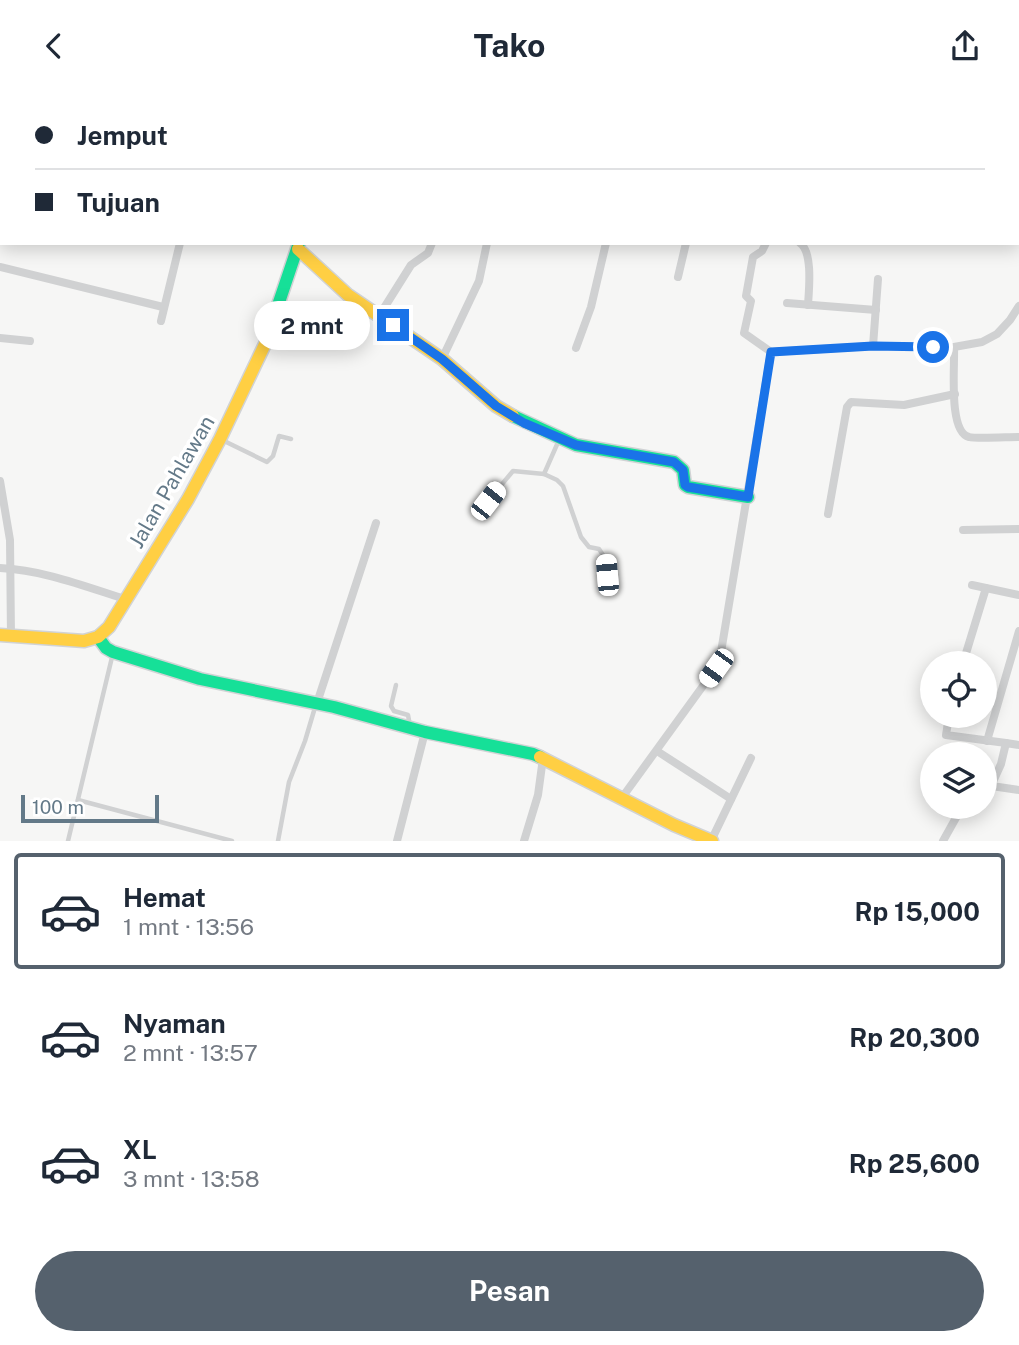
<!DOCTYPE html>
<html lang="id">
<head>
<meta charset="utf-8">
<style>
	:root { --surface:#fff; --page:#f6f6f7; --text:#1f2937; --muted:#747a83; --line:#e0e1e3; --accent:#55616d }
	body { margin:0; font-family:"Public Sans",sans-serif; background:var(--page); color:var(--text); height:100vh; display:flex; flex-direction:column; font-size:26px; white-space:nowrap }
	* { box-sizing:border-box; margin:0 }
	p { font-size:23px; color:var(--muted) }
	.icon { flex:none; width:38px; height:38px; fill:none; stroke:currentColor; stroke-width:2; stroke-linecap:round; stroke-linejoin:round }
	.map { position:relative; height:750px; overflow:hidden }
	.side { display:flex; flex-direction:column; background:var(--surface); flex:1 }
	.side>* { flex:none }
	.top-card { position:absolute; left:0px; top:0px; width:1020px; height:154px; box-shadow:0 4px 18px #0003; display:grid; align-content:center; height:154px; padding:0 35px; background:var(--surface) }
	.buttons { position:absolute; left:920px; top:560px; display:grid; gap:14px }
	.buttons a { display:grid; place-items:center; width:77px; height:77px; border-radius:50%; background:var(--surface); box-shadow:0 4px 18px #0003; font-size:35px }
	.scale { position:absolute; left:21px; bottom:18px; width:138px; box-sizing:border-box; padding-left:7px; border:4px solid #637988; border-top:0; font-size:19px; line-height:24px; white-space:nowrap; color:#637988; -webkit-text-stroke:5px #fff; paint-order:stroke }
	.end { position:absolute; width:32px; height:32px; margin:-16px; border:9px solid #1a73e8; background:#fff; box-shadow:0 0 0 4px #fff }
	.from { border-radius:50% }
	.bubble { position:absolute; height:49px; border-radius:24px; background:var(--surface); box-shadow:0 4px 18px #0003; font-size:23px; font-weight:700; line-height:49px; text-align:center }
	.car { position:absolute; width:21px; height:42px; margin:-21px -10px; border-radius:9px; box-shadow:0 0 5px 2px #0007; background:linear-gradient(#fff 24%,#345 0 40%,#fff 0 76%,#345 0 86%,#fff 0) }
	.top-card b { display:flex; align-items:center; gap:24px; height:66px; font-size:26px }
	.top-card b+b { border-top:2px solid var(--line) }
	.top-card i { width:18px; height:18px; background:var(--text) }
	ul { padding:12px 0 0; list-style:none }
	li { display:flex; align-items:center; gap:21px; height:116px; margin:0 14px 10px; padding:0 21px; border:4px solid transparent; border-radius:7px }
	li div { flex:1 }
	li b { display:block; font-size:26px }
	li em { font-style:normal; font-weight:700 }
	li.active { border-color:var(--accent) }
	li>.icon { width:63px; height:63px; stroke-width:1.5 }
	.action { display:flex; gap:14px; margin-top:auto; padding:14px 35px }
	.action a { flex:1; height:80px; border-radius:42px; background:var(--accent); color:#fff; font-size:28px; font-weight:700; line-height:80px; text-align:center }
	header { display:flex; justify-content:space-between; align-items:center; height:91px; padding:0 35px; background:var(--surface); font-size:32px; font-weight:700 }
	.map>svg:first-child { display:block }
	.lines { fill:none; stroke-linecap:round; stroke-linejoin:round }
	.fast-casing { stroke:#d1d3d5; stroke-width:15 }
	.slow-casing { stroke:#d1d3d5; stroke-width:15 }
	.jam-casing { stroke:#d1d3d5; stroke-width:15 }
	.lane { stroke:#d0d1d2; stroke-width:4.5 }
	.street { stroke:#d0d1d2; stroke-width:8 }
	.fast { stroke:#16e098; stroke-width:12 }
	.slow { stroke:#ffcf43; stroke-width:12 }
	.jam { stroke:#f24e42; stroke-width:12 }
	.route { stroke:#1a73e8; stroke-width:9 }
	.labels { text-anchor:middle; stroke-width:7; stroke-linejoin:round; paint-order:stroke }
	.street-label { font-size:21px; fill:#637988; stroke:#fff }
</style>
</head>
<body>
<header><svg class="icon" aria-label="back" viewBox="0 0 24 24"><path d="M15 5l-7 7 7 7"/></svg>Tako<svg class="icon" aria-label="share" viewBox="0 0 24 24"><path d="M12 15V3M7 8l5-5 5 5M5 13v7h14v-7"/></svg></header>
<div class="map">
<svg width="1019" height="750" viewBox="0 0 1019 750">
	<rect width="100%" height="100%" fill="#f6f6f5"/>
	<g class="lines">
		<defs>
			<g id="fast">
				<path d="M346,2L347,0"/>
				<path d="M1018,37H1019"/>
				<path d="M271,235L299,152"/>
				<path d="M513,325L576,354L674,371L683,379L685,394L688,396L748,406"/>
				<path d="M98,546L106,557L113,561L200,588L334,616L425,641L533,663L540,666"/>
			</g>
			<g id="slow">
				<path d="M298,158L348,204L442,268L496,315L513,325"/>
				<path d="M0,544L84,550L98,546L109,536L188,408L220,348L266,251L271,235"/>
				<path d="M540,666L674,734L712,750"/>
			</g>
			<path id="jam" d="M797,0L807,2"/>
		</defs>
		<use href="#fast" class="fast-casing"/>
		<use href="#slow" class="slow-casing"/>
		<use href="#jam" class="jam-casing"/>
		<g class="lane">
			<path d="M220,348L267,371L273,365L279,345L291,348"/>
			<path d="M559,349L544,383L557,389L563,395L581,446L589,456L599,458L605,467L608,500"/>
			<path d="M488,410L513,380L544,383"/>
			<path d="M396,594L391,615L394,620L408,624L410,635"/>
			<path d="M78,709L232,750"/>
			<path d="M68,750L113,562"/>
			<path d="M278,750L289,691L305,650L316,613"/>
		</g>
		<g class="street">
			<path d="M446,0L451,2"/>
			<path d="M1019,0V41"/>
			<path d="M159,1L161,2"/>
			<path d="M209,2L210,0"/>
			<path d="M642,2L643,0"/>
			<path d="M735,2V0"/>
			<path d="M0,36L2,37"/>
			<path d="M766,152L762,160L753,166L746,205L751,210L744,242L771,261L873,255L954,256L982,251L997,243L1010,229L1019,215"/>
			<path d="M800,152C813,161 809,198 808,214"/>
			<path d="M0,176L163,216"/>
			<path d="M678,186L686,152"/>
			<path d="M787,212L876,219"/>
			<path d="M379,225L411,174L428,162L432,152"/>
			<path d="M161,230L180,152"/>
			<path d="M0,247L30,250"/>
			<path d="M873,255L878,188"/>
			<path d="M954,256C955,275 948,341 969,346C976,348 1008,346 1019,346"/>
			<path d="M576,257L591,216L606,152"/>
			<path d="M442,268L479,190L487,152"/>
			<path d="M0,390L10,449L11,546"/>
			<path d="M828,423L847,316L851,311L904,314L955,303"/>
			<path d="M963,439L1019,438"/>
			<path d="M0,477C43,479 84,495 125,508"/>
			<path d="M972,494L1019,504"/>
			<path d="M963,572L986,497"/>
			<path d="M317,612L376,432"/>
			<path d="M949,625L946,644L1006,652"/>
			<path d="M987,650L1019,540"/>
			<path d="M657,660L731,708"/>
			<path d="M985,694L1019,699"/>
			<path d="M991,695L1001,673L1006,652L1019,654"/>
			<path d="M621,708L716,577L720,567L771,261"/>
			<path d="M397,750L425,641"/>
			<path d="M524,750L538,704L543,667"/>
			<path d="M711,750L751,667"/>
			<path d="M943,750L962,716"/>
		</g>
		<use href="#fast" class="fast"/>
		<use href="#slow" class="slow"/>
		<use href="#jam" class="jam"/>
	</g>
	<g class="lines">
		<path class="route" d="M393,234L442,268L496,315L524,332L576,354L674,371L683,379L685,394L688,396L748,406L771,261L873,255L933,256"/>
	</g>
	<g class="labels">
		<g class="street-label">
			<text transform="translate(172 391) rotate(-60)" y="7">Jalan Pahlawan</text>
		</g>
	</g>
</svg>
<div class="buttons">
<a><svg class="icon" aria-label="locate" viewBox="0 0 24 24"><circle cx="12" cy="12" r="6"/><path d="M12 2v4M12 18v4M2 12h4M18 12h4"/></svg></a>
<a><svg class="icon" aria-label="layers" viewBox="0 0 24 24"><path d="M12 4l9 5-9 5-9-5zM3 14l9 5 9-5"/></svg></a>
</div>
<div class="scale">100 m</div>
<i class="end from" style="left:933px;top:256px"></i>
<i class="end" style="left:393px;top:234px"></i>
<div class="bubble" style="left:254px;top:210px;width:116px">2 mnt</div>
<i class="car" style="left:488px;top:410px;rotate:38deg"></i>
<i class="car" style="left:607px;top:484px;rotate:355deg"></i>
<i class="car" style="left:716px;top:577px;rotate:216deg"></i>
<div class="top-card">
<b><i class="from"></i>Jemput</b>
<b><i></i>Tujuan</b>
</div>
</div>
<section class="side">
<ul>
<li class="active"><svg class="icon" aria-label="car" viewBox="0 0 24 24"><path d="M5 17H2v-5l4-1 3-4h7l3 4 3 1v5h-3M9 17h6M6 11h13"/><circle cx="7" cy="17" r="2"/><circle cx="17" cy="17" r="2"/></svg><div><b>Hemat</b><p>1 mnt · 13:56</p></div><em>Rp 15,000</em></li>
<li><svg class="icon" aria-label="car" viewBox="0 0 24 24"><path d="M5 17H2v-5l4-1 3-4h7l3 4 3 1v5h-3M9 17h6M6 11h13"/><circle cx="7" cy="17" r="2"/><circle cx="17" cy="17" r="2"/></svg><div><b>Nyaman</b><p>2 mnt · 13:57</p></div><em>Rp 20,300</em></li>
<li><svg class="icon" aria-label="car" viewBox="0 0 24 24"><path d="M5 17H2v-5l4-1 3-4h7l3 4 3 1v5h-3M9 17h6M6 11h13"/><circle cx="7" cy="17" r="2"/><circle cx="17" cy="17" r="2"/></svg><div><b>XL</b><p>3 mnt · 13:58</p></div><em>Rp 25,600</em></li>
</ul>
<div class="action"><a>Pesan</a></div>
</section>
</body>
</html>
